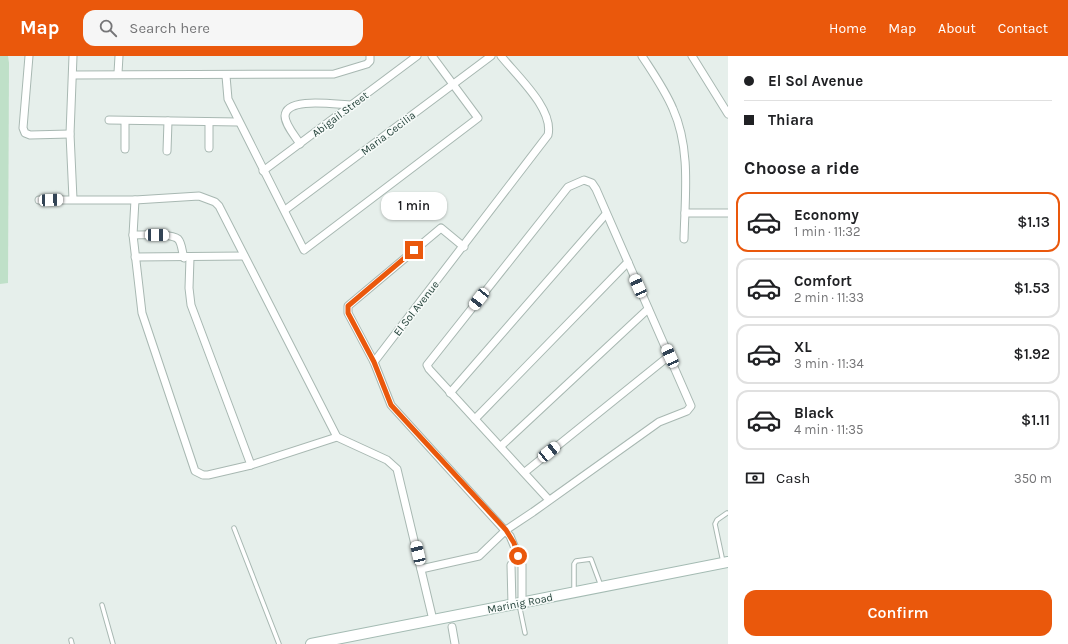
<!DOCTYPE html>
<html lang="en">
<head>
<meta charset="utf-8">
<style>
	:root { --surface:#fff; --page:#f6f6f6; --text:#202124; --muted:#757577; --line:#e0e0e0; --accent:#ea580c }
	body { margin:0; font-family:Karla,sans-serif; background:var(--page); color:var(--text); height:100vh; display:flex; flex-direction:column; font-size:15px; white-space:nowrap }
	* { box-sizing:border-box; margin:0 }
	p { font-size:13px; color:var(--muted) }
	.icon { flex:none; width:22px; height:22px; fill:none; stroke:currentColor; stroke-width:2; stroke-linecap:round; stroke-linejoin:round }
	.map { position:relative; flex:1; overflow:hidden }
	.details { display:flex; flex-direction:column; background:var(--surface); width:340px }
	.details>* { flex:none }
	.guide { display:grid; align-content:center; height:88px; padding:0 16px; background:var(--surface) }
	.end { position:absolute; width:18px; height:18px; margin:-9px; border:5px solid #ea580c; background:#fff; box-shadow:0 0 0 2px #fff }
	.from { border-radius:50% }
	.bubble { position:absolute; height:28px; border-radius:12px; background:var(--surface); box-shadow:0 1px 3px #0004; font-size:13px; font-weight:600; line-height:28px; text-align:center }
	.car { position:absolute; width:12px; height:24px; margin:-12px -6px; border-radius:5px; box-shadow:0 0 3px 1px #0007; background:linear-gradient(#fff 24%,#345 0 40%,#fff 0 76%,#345 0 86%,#fff 0) }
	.guide b { display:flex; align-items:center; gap:14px; height:38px; font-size:15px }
	.guide b+b { border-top:1px solid var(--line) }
	.guide i { width:10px; height:10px; background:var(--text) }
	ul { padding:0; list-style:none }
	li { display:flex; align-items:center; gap:12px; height:60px; margin:0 8px 6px; padding:0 8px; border:2px solid var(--line); border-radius:12px }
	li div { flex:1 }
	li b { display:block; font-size:15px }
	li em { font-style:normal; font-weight:600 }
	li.current { border-color:var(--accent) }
	li>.icon { width:36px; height:36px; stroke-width:1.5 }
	h2 { padding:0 16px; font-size:18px; line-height:48px }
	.pay { display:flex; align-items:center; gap:10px; height:44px; padding:0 16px; font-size:15px }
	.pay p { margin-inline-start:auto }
	.primary-button { display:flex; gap:8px; margin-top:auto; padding:8px 16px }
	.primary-button a { flex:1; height:46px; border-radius:12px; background:var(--accent); color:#fff; font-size:16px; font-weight:600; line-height:46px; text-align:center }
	header { display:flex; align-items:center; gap:24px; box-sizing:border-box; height:56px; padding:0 20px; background:var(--accent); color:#fff }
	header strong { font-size:19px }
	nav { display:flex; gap:22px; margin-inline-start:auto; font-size:14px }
	.search { width:280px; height:36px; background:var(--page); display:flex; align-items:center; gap:10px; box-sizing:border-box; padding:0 14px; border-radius:12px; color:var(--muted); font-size:15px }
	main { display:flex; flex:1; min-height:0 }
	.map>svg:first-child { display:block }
	.green { fill:#bfe0c8 }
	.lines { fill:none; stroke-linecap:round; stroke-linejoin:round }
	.lane-casing { stroke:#a8b8b2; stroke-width:5.5 }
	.street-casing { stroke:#a8b8b2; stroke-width:9 }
	.secondary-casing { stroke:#a4bbb3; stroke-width:12 }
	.lane { stroke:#fff; stroke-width:3.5 }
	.street { stroke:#fff; stroke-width:7 }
	.secondary { stroke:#fff; stroke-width:10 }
	.route { stroke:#ea580c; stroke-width:5 }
	.labels { text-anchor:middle; stroke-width:3; stroke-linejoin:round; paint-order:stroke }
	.street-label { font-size:11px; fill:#24423a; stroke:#f7fbf9 }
</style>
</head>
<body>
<header>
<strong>Map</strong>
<div class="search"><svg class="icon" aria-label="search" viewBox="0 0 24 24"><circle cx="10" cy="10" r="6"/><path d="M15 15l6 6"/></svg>Search here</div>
<nav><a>Home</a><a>Map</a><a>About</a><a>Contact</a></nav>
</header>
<main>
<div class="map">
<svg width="728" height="588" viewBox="0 0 728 588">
	<rect width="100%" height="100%" fill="#e6efeb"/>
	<path class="green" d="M0,0H8L9,7L8,227L0,228Z"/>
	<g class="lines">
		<defs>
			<g id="lane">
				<path d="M234,472L279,588"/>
				<path d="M723,506L715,468L717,464L727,457"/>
				<path d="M574,535V508L576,505L591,503L601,530"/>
				<path d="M519,548L525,577"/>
				<path d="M102,549L113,588"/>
				<path d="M71,584L72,588"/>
			</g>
			<g id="street">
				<path d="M29,0L23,72L25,77L30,79L70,78"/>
				<path d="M73,0L70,78L73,143"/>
				<path d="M501,0C517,20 554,53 548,79L374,306L391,349L510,480L522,509V547"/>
				<path d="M642,0C653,17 665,34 673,53C691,93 685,140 684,183"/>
				<path d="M692,0L728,58"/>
				<path d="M118,17L119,0"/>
				<path d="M73,19L334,18L367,8L370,5V0"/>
				<path d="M226,20L228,43L304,194L478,62L432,0"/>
				<path d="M109,64L238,66"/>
				<path d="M300,88C296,81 285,69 285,60C286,40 338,49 352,49"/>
				<path d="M209,92V66"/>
				<path d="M125,93V65"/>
				<path d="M167,95L168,65"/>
				<path d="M263,115L417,0"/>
				<path d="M39,144H135L199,140L215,146L219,150L337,381L387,404L397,413L433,564"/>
				<path d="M135,144L133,179L142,257L195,415L203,419H208L251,409L337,381"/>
				<path d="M285,154L491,0"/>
				<path d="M685,157H728"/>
				<path d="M133,179C143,179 171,177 178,183C182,187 182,196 184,202"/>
				<path d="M135,201L244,200"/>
				<path d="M190,202L189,232L191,249L251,409"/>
				<path d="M374,306L348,257V250L441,172L464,191"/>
				<path d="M450,337L606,158"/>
				<path d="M475,363L628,206"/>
				<path d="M501,390L648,253"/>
				<path d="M525,416L669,300"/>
				<path d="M421,513L479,500L506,474L533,456L659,366L687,355L691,350L596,133L592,127L584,124L568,131L427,309L429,313L549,444"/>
				<path d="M512,549L511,509L517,500"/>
				<path d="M452,571L455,588"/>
			</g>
			<path id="secondary" d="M311,588L728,506"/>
		</defs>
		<use href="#lane" class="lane-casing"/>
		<use href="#street" class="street-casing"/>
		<use href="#secondary" class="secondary-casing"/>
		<use href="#lane" class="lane"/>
		<use href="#street" class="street"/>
		<use href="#secondary" class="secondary"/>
	</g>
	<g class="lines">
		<path class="route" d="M414,194L348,250V257L374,306L391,349L506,474L514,487L518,500"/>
	</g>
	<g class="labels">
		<g class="street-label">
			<text transform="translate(340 58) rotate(-37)" y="4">Abigail Street</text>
			<text transform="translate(388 77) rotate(-37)" y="4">Maria Cecilia</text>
			<text transform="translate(416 252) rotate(-52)" y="4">El Sol Avenue</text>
			<text transform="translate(520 547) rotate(-11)" y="4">Marinig Road</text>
		</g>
	</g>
</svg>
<i class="end from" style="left:518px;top:500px"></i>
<i class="end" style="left:414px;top:194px"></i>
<div class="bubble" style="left:381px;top:136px;width:66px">1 min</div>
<i class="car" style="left:51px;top:144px;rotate:88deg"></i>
<i class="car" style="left:157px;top:179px;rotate:91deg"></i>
<i class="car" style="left:638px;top:230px;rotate:336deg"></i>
<i class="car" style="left:479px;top:243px;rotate:218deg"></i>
<i class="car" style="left:670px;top:300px;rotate:336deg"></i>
<i class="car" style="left:549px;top:396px;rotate:51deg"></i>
<i class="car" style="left:418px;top:497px;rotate:347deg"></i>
</div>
<section class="details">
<div class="guide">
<b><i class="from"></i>El Sol Avenue</b>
<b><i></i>Thiara</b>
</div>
<h2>Choose a ride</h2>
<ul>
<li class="current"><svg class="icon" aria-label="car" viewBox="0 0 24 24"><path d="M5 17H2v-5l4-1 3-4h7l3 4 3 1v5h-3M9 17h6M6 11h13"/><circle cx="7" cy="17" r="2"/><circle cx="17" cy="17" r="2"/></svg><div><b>Economy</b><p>1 min · 11:32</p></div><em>$1.13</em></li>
<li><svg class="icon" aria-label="car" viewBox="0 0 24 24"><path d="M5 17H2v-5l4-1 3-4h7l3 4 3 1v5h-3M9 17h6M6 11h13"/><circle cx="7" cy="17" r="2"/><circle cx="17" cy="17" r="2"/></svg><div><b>Comfort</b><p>2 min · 11:33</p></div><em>$1.53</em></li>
<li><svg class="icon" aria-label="car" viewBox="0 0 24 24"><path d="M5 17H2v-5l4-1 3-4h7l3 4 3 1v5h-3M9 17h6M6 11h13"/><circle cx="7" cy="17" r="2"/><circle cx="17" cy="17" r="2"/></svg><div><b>XL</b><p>3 min · 11:34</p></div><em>$1.92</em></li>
<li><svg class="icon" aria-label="car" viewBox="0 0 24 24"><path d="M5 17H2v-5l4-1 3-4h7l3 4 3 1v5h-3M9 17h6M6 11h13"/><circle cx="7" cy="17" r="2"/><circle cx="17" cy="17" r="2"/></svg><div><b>Black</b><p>4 min · 11:35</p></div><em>$1.11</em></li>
</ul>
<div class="pay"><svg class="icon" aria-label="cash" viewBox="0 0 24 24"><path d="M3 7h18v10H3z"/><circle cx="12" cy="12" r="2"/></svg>Cash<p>350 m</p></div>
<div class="primary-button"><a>Confirm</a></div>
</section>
</main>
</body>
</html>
